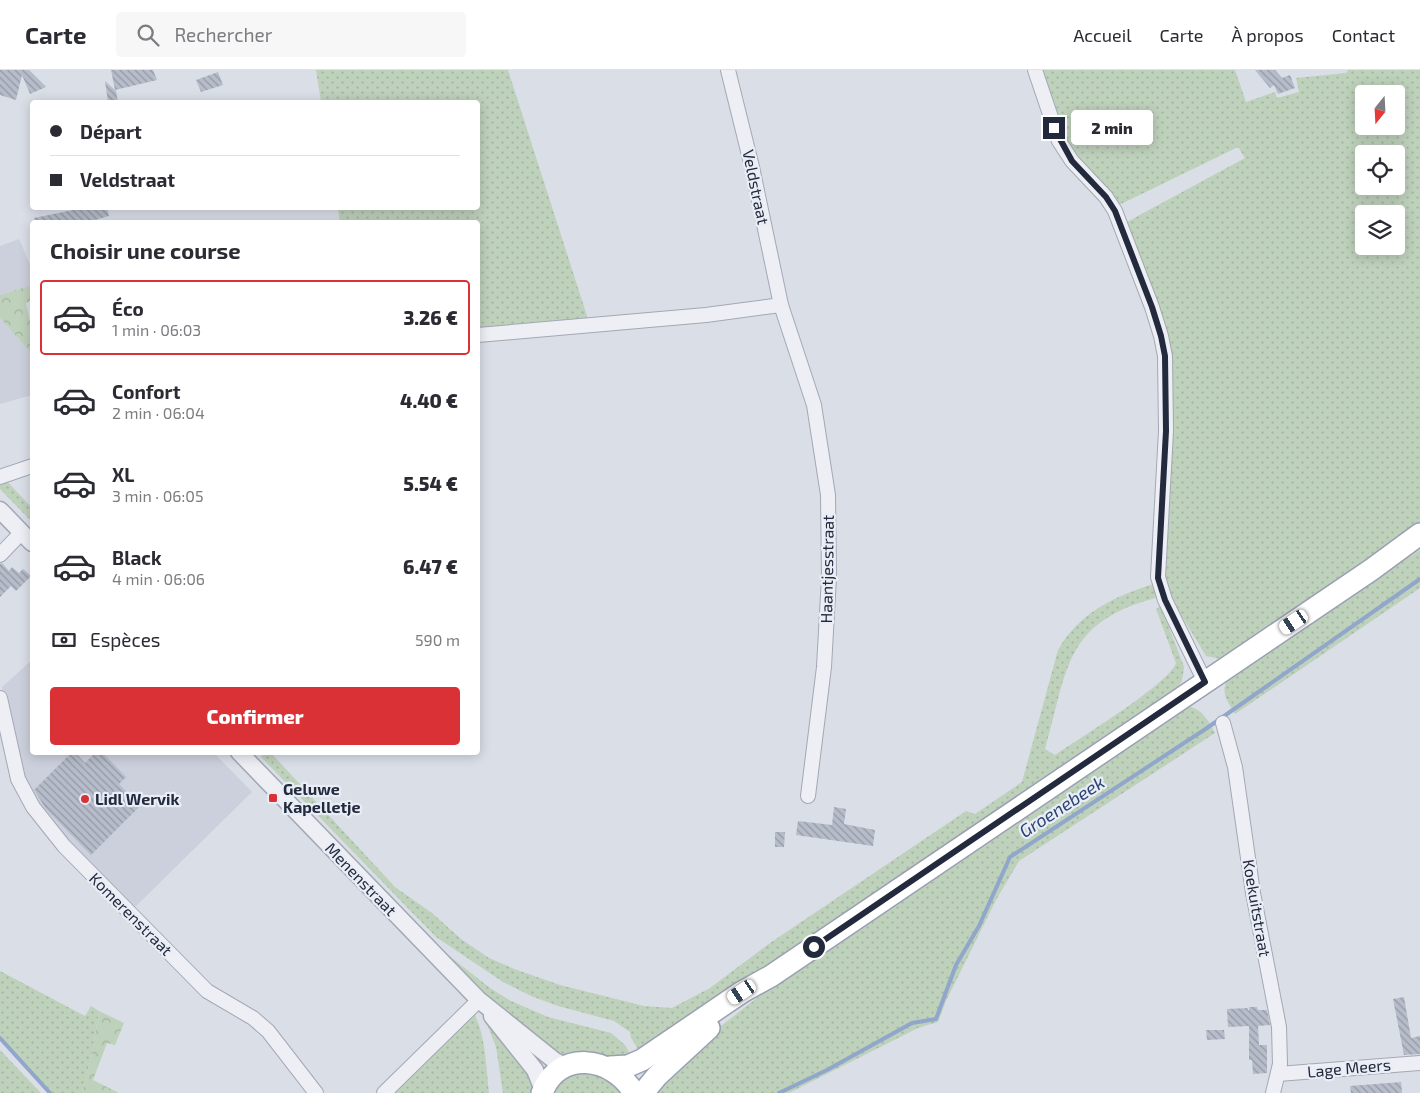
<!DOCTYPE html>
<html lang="fr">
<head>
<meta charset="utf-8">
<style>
	:root { --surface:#fff; --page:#f7f7f7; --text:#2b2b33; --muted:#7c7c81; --line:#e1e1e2; --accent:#da3137 }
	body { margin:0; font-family:"Exo 2",sans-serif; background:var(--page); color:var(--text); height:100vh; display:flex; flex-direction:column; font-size:19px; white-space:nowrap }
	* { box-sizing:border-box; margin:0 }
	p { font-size:16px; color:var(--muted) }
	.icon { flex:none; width:28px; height:28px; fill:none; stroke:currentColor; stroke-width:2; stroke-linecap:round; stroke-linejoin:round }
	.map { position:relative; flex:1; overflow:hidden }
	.drawer { position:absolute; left:30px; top:150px; width:450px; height:535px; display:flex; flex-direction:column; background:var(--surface); border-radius:5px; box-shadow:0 2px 12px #0003 }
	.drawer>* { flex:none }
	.banner { position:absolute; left:30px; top:30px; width:450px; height:110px; border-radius:5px; box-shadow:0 2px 12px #0003; display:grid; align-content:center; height:110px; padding:0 20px; background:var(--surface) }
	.needle { width:32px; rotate:198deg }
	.buttons { position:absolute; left:1355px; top:15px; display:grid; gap:10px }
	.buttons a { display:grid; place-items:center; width:50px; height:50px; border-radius:5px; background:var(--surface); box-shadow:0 2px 12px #0003; font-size:25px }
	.end { position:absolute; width:22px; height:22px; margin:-11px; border:6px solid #232a3e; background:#fff; box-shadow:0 0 0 2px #fff }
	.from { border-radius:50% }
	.bubble { position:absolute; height:35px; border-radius:5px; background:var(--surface); box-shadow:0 2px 12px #0003; font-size:16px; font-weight:800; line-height:35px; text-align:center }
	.car { position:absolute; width:15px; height:30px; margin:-15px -8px; border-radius:6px; box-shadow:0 0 4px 1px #0007; background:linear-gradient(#fff 24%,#345 0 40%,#fff 0 76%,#345 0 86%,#fff 0) }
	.banner b { display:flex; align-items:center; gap:18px; height:48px; font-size:19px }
	.banner b+b { border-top:1px solid var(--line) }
	.banner i { width:12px; height:12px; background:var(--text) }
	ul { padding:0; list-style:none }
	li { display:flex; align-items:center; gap:15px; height:75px; margin:0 10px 8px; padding:0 10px; border:2px solid transparent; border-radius:5px }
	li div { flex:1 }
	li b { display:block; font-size:19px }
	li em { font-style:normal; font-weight:800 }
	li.selected { border-color:var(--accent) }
	li>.icon { width:45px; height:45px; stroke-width:1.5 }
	h2 { padding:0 20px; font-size:22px; line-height:60px }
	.pay { display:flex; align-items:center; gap:12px; height:55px; padding:0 20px; font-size:19px }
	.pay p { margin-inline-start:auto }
	.button { display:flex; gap:10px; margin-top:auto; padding:10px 20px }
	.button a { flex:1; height:58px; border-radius:5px; background:var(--accent); color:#fff; font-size:20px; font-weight:800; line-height:58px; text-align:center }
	header { display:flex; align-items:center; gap:30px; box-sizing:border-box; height:70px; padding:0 25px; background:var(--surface); border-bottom:1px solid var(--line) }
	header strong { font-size:24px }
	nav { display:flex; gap:28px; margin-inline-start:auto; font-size:18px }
	.search { width:350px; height:45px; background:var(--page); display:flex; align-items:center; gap:12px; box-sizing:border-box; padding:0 18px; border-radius:5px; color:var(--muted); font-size:19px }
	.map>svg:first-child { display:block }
	.built { fill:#ccd0dc }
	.grass { fill:url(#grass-dots); fill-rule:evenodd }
	.forest { fill:url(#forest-crowns) }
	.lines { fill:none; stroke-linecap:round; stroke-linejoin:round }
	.stream { stroke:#91a6cb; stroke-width:4 }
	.building { fill:url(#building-back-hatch) }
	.minor-casing { stroke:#a3a8b4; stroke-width:16 }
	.tertiary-casing { stroke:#a3a8b4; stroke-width:19 }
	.primary-casing { stroke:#99a0b3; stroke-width:24 }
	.minor { stroke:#edeff5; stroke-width:14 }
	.tertiary { stroke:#edeff5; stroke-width:16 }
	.primary { stroke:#fff; stroke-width:21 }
	.route { stroke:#232a3e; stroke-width:6 }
	.poi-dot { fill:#da3137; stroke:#e9edf5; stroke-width:2 }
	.labels { text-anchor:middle; stroke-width:4.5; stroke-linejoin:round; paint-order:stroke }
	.street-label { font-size:16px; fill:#232a3e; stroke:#e9edf5 }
	.poi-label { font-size:16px; font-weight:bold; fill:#232a3e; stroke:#e9edf5; text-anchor:start }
	.water-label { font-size:18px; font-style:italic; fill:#2a4375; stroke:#e9edf5 }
</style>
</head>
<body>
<header>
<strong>Carte</strong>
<div class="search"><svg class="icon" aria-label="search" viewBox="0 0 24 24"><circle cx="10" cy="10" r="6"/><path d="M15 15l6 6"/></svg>Rechercher</div>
<nav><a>Accueil</a><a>Carte</a><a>À propos</a><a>Contact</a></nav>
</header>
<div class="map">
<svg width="1420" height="1023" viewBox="0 0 1420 1023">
	<defs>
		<pattern id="grass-dots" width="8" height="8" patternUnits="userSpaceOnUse" patternTransform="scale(1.25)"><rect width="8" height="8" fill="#bed1bb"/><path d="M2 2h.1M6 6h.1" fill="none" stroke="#a3b4a2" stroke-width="1.8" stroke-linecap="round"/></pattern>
		<pattern id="forest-crowns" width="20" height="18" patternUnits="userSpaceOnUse" patternTransform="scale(1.25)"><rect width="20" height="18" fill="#bed1bb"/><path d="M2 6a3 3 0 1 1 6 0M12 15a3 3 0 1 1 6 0" fill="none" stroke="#a3b4a2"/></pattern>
		<pattern id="building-back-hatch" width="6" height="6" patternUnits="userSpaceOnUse" patternTransform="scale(1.25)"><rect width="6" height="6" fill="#b7bcca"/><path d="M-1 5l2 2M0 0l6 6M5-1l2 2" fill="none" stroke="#9499a5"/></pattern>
	</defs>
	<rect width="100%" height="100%" fill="#dadee7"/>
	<g class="built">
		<path d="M19,169L32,199V215L0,225V176Z"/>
		<path d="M0,248L32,284V325L0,334Z"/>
		<path d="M32,590V682L214,683L252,722L134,838L38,739L24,714L15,681L2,617Z"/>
	</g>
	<g class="grass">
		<path d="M316,0H508L588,249L478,260V152H340L338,138H478V32H321Z"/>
		<path d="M1037,0H1235L1246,32L1275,22L1277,28L1299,22L1296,8L1346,3L1348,0H1420V454L1221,589L1206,586L1175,535L1163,506L1170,301L1125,153L1245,88L1238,77L1117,136L1086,101L1066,73ZM1364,24H1396V56H1364ZM1364,84H1396V116H1364ZM1364,144H1396V176H1364Z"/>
		<path d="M4,408L32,438V452L0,419V413Z"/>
		<path d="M1420,480V518L1235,644C1227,630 1220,623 1228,608Z"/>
		<path d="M1154,514L1156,528C1064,552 1068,599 1045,679L1055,685C1077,670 1170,613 1176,593L1156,539L1161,536L1184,597L1182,611L1176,621L633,991L562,987L537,970L446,887L448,885L490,918L511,931L548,947L611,963L625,975L630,984L638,979L631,968L630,962L614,951L558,936L531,926L503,912L436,867L260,686L271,683L395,817L432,843L461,869L489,888L517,900L560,915L644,936L672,938L710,918L770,873L966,741L975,744L1022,712L1058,580C1079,543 1114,526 1154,514Z"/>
		<path d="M1188,636C1203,640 1208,650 1215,663L1019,791L996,830L946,931L938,952L918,958L789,1023H652L721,956L762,924Z"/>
		<path d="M0,901L85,946L91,936L99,941L92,984L82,1023H52L0,968Z"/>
		<path d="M473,944L475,945C486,969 486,997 489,1023H394Z"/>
		<path d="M489,952L533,1005V1023H503L496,977L487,954Z"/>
		<path d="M0,980L41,1023H0Z"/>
		<path d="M595,1001L625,1023H551L569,1005Z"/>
	</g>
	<g class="forest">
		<path d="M32,215V230L26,233L32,261V284L0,248V225Z"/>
		<path d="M99,941L124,953L115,975L107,973L93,1010L119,1023H82L92,984Z"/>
	</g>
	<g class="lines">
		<g class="stream">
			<path d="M0,968L50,1023"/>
			<path d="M779,1023L827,1000L912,953L936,949L956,895L979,856L1010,787L1207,658L1420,509"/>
		</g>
	</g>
	<g class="building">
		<path d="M0,0H29L46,17L30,24L22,5L16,30L0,25Z"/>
		<path d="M111,0H153L157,10L115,20Z"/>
		<path d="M1255,0H1275L1282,8L1290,5L1295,18L1278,24L1274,15L1270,18Z"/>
		<path d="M218,2L223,15L201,22L196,10Z"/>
		<path d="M105,11L116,21L118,32H108Z"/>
		<path d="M83,138H107L109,146L88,152H35L34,148Z"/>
		<path d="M2,493L9,501L12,497L19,503L23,499L31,506L16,521L11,516L0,527V494Z"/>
		<path d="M72,682H75L85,693L96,682H102L126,707L119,714L140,736L91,785L46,739L34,720Z"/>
		<path d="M834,737L846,739L844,754L875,760L873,776L796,765L798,751L832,755Z"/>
		<path d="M775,762H785L784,777H775Z"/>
		<path d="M1404,927L1411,968L1420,966V984L1404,985L1393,929Z"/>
		<path d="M1249,937H1257L1258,940H1267L1270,955L1258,956L1259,975H1267V1003L1253,1004L1252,990H1249V956L1228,957L1227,939L1247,938L1249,941Z"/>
		<path d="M1206,960H1224L1225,969L1207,970Z"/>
		<path d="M1401,1012L1402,1023H1351L1350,1016Z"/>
	</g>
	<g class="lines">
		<defs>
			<g id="minor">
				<path d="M728,0L752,97L781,235L814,335L828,425L829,507L824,597L808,726"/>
				<path d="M1035,0L1059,71L1072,91L1106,127L1115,141L1152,237L1161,266L1165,286L1166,361L1158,507L1165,530L1205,612"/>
				<path d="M478,265L706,245L781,235"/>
				<path d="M0,407L32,396"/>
				<path d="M0,485L22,462"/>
				<path d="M0,628L18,709L33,737L64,776L207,921L253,948L268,961L316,1023"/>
				<path d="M1223,653L1235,697L1253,823L1279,957L1280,994L1273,1023"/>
				<path d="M1278,1004L1420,993"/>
				<path d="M384,1023L479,930"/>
			</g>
			<g id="tertiary">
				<path d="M0,440L32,473"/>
				<path d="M239,682L479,930L555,991L567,997"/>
				<path d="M492,946L535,1000L543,1020"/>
			</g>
			<g id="primary">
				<path d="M610,997L628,996L642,990L742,922L771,906L1371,500L1420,464"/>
				<path d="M542,1023C558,979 613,986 634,1023"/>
				<path d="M643,1023L657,1006L709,958"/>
			</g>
		</defs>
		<use href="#minor" class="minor-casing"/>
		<use href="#tertiary" class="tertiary-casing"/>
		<use href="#primary" class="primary-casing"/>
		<use href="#minor" class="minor"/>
		<use href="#tertiary" class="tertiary"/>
		<use href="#primary" class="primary"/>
	</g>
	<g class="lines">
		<path class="route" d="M814,877L1205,612L1165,530L1158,508L1166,361L1165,286L1161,266L1152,237L1115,141L1106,127L1072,91L1054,58"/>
	</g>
	<g class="poi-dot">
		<rect x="268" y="723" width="10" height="10" rx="2.5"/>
		<circle cx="85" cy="729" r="5"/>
	</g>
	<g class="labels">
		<g class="street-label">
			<text transform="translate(756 117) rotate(78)" y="6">Veldstraat</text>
			<text transform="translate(827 499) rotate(-89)" y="6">Haantjesstraat</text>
			<text transform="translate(361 809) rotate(46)" y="6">Menenstraat</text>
			<text transform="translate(1257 838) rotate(80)" y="6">Koekuitstraat</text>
			<text transform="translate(131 844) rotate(45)" y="6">Komerenstraat</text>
			<text transform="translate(1349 998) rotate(-5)" y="6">Lage Meers</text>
		</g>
		<g class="poi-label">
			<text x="283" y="725">Geluwe<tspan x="283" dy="18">Kapelletje</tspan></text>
			<text x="95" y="735">Lidl Wervik</text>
		</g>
		<g class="water-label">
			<text transform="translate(1062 737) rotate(-33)" y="6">Groenebeek</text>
		</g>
	</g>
</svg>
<div class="buttons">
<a><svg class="needle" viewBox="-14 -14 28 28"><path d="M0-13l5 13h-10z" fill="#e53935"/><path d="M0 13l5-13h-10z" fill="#7c7c81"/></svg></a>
<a><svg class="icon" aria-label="locate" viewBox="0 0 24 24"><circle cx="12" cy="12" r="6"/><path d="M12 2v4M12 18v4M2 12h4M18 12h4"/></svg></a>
<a><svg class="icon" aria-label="layers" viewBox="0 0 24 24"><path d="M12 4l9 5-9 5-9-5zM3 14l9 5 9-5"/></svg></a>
</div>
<i class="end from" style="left:814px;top:877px"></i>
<i class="end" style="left:1054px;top:58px"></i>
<div class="bubble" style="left:1071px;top:40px;width:82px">2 min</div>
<i class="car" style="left:1294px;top:552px;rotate:236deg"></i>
<i class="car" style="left:742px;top:922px;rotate:236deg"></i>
<div class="banner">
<b><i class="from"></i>Départ</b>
<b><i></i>Veldstraat</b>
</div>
<section class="drawer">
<h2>Choisir une course</h2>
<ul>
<li class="selected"><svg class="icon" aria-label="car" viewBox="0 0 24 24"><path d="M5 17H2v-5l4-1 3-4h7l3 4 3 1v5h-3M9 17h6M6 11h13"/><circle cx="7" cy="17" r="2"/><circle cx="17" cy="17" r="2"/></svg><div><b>Éco</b><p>1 min · 06:03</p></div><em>3.26 €</em></li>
<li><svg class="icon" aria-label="car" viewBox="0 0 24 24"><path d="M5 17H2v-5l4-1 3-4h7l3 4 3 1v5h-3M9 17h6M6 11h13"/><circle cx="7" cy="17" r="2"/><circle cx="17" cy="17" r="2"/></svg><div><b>Confort</b><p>2 min · 06:04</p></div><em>4.40 €</em></li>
<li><svg class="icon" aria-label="car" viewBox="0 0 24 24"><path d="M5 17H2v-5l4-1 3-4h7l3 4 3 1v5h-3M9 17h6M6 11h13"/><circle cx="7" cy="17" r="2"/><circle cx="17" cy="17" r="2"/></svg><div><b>XL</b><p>3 min · 06:05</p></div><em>5.54 €</em></li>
<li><svg class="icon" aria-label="car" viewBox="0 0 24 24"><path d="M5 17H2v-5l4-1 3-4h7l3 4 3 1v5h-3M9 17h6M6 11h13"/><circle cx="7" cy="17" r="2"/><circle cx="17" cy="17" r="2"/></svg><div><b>Black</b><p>4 min · 06:06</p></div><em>6.47 €</em></li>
</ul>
<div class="pay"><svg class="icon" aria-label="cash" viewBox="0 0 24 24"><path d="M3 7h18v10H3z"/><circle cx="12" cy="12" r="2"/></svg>Espèces<p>590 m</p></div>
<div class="button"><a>Confirmer</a></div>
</section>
</div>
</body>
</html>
